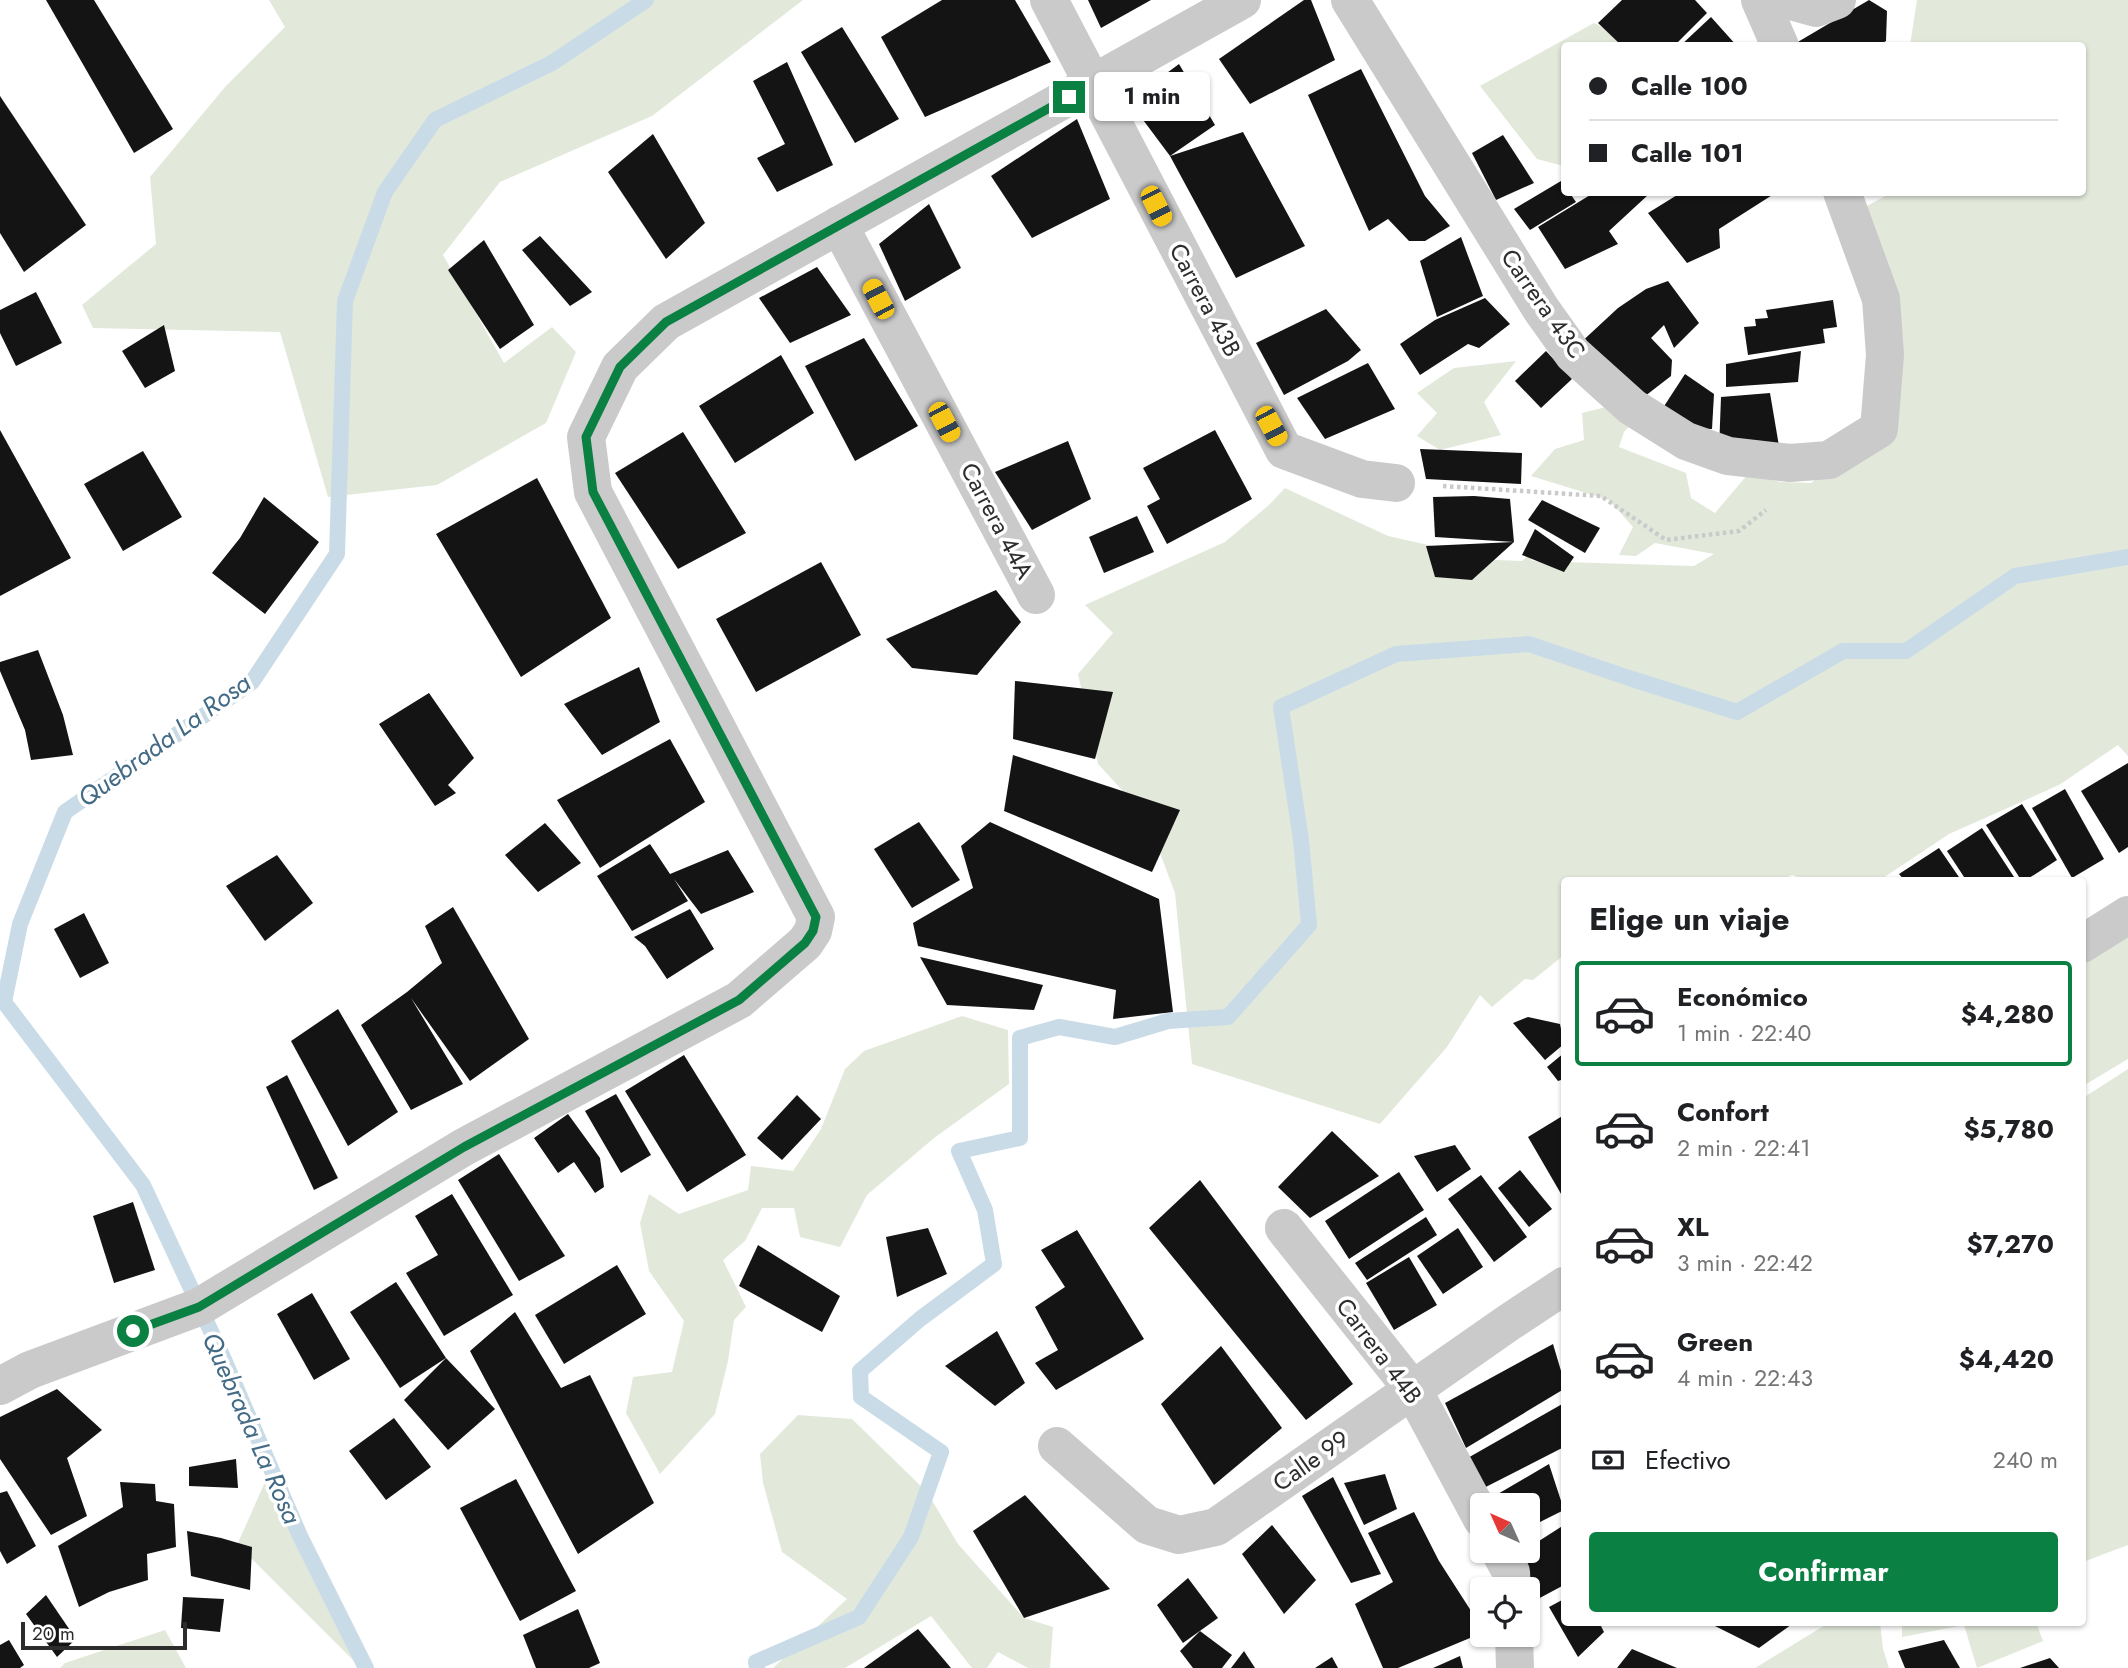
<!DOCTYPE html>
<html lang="es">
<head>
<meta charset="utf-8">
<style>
	:root { --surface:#fff; --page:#f2f2f2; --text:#202124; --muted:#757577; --line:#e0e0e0; --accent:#0b8043 }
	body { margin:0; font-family:Jost,sans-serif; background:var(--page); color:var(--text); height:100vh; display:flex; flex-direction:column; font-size:26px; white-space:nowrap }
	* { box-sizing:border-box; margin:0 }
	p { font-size:23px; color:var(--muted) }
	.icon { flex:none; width:38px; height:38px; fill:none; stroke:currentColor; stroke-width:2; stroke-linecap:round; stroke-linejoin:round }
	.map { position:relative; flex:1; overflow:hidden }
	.panel { position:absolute; left:1561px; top:877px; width:525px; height:749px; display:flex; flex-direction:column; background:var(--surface); border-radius:7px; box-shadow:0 2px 5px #0004 }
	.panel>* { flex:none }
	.top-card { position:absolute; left:1561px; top:42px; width:525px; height:154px; border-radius:7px; box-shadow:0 2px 5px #0004; display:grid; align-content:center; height:154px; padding:0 28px; background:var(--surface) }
	.needle { width:46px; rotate:315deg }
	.tools { position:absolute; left:1470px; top:1493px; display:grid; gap:14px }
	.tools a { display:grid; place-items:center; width:70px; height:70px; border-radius:7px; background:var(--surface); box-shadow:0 2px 5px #0004; font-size:35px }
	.scale { position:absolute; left:21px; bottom:18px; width:166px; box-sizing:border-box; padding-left:7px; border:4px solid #2d2d2d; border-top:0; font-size:19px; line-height:24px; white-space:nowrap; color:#2d2d2d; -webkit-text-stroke:5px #fff; paint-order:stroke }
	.end { position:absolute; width:32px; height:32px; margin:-16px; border:9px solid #0b8043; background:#fff; box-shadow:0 0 0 4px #fff }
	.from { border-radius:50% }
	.bubble { position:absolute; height:49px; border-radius:7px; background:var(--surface); box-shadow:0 2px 5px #0004; font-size:23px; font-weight:700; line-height:49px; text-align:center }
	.car { position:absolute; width:21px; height:42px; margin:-21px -10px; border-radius:9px; box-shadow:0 0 5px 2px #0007; background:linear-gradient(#f5c518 24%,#345 0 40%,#f5c518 0 76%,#345 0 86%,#f5c518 0) }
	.top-card b { display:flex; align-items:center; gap:24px; height:66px; font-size:26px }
	.top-card b+b { border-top:2px solid var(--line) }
	.top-card i { width:18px; height:18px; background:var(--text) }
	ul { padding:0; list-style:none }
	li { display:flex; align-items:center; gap:21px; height:105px; margin:0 14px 10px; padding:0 14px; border:4px solid transparent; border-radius:7px }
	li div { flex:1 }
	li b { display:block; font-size:26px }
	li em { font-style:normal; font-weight:700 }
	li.selected { border-color:var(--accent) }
	li>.icon { width:63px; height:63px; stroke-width:1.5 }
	h2 { padding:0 28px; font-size:32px; line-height:84px }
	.pay { display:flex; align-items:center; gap:18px; height:77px; padding:0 28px; font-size:26px }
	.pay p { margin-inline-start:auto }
	.action { display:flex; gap:14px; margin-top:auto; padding:14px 28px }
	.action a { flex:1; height:80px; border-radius:7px; background:var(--accent); color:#fff; font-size:28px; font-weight:700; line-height:80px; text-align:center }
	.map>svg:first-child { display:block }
	.green { fill:#e2e9db }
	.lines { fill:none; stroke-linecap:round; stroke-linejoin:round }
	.stream { stroke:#c9dbe7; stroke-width:16 }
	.building { fill:#141414 }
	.path { stroke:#cacaca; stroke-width:4.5; stroke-dasharray:3.5 3.5; stroke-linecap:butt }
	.minor { stroke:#cacaca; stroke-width:38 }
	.route { stroke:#0b8043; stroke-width:9 }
	.labels { text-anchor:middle; stroke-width:7; stroke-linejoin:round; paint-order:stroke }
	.street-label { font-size:24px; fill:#2d2d2d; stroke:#fff }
	.water-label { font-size:26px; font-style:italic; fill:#436b86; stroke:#fff }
</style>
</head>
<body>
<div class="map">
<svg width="2128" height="1668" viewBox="0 0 2128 1668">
	<rect width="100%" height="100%" fill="#fff"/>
	<g class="green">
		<path d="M269,0H803L652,116L500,182L443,255L504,363L552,327L576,352L546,423L437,485L328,497L280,332L93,328L82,305L156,244L150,177L225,87L285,27Z"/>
		<path d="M1917,0H2128V756L2118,745L2059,785L1949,834L1880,880H1807L1792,875L1781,880H1564V955L1533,980L1525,979L1492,1007L1480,995L1447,1047L1380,1124L1192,1064L1175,893L1146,816L1098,764L1078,674L1113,633L1085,605L1225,542L1269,505L1285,488L1388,536L1496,560L1522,561L1529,555L1532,561L1694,566L1714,554L1655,543L1636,556L1619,555L1633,527L1609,500L1531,476L1555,449L1584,440L1582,413L1622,403L1635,420L1624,432L1619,447L1686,473L1691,498L1715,513L1748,474L1781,482L1811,483L1884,428L1852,214L1891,193L2082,192V46L1910,45Z"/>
		<path d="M1594,23L1639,45L1564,46V166L1537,159L1480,86Z"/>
		<path d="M1516,361L1484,402L1501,435L1440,450L1417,436L1437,413L1417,393L1454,368Z"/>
		<path d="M2128,931V1059L2083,1086L2082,961Z"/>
		<path d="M962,1016L1008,1030L1009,1084L934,1138L867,1195L840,1247L800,1237L794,1208H762L745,1241L723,1260L746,1307L734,1320L728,1361L715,1414L660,1474L626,1413L633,1377L672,1372L684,1321L649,1271L640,1223L649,1194L679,1214L748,1190L751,1166L793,1171L821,1129L845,1069L864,1051Z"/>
		<path d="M2128,1069V1545L2083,1562V1098Z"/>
		<path d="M798,1415L852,1419L927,1492L958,1544L1024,1618L1053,1627L1050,1668H1028L998,1652L987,1668H972L931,1616L845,1668H773L847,1599L782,1552L763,1483L760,1454Z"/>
		<path d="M268,1475L353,1660L251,1558L252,1547L238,1543Z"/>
		<path d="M1830,1622H1880L1883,1649L1889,1668H1755Z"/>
		<path d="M1902,1622H2036L2043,1641L1977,1668L1964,1625L1902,1637Z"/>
		<path d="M165,1630L186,1668H60L65,1663Z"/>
	</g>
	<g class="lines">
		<g class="stream">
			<path d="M366,1668L300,1536L222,1355L143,1185L4,1002L20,924L65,812L252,682L337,554L345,301L385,192L435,120L552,63L646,0"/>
			<path d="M757,1668L756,1662L859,1617L911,1537L941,1452L861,1397L860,1371L920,1319L994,1264L985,1210L959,1151L1020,1138V1038L1059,1027L1115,1037L1168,1021L1228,1017L1309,925L1301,840L1281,707L1396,654L1529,644L1632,679L1737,712L1843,651H1906L2015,576L2128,557"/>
		</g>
	</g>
	<g class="building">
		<path d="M46,0H94L173,129L134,153Z"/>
		<path d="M942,0H1015L1051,62L925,117L881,37Z"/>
		<path d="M1088,0H1151L1101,28Z"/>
		<path d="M1304,0H1311L1335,60L1250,104L1219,59Z"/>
		<path d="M1622,0H1695L1707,13L1674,46H1622L1598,23Z"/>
		<path d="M1869,0L1887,11L1886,41L1877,46H1791Z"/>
		<path d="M1711,17L1737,46H1680Z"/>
		<path d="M842,27L899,119L855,143L801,52Z"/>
		<path d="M787,62L833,165L777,192L757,158L785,144L753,81Z"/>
		<path d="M1179,64L1215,125L1170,156L1243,132L1305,246L1236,278L1170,156L1129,101Z"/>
		<path d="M1361,69L1425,196L1450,226L1425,241H1409L1388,219L1369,231L1308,95Z"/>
		<path d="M0,96L86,225L24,272L0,233Z"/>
		<path d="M1077,119L1110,199L1032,238L991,176Z"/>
		<path d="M653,134L705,223L666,259L608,172Z"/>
		<path d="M1503,135L1534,183L1496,200L1472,153Z"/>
		<path d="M1561,181L1564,186V192H1569L1576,202L1530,230L1514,209Z"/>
		<path d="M1595,192H1642L1648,195L1609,231L1618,244L1565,269L1538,227Z"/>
		<path d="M1682,192H1777L1719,229L1720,248L1687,263L1648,213Z"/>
		<path d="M929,204L961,268L905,301L879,244Z"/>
		<path d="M540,236L592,292L570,306L522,250Z"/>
		<path d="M1461,237L1483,296L1437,317L1420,261Z"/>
		<path d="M484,240L534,325L500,349L448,270Z"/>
		<path d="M817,267L851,315L790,343L759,298Z"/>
		<path d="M1668,281L1699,323L1674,348L1664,325L1651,338L1672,360L1671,376L1640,400L1577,346L1618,308L1646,289Z"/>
		<path d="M36,292L62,343L16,366L0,333V310Z"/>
		<path d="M1485,298L1510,324L1479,348L1468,344L1420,375L1400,344L1435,320Z"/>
		<path d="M1833,300L1837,327L1823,329L1825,343L1748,355L1744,327L1756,326L1755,319L1768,318L1766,310Z"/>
		<path d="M1326,309L1361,350L1348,361L1284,395L1256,343Z"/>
		<path d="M164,325L175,371L145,388L122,351Z"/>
		<path d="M864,338L918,426L855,461L805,366Z"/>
		<path d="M1546,351L1572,379L1541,408L1515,381Z"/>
		<path d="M1801,351L1798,382L1726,387V364Z"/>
		<path d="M781,355L814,413L735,463L699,406Z"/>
		<path d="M1368,363L1395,409L1325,439L1297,398Z"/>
		<path d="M1685,374L1714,394L1712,429L1681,428L1657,417Z"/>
		<path d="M1770,393L1780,452L1719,450L1721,397Z"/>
		<path d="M0,430L71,558L0,596Z"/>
		<path d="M1215,430L1252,499L1167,544L1147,506L1160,499L1143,468Z"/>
		<path d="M683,432L746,533L678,569L615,473Z"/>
		<path d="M1068,441L1091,499L1032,530L995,472Z"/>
		<path d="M1420,449L1522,453L1521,484L1426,479Z"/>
		<path d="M143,451L182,517L123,551L84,484Z"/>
		<path d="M537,478L611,618L521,677L436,534Z"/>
		<path d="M1474,496L1510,499L1514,542L1435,537L1433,497Z"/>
		<path d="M264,497L319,542L265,614L212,573L240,538Z"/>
		<path d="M1542,500L1600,528L1585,553L1528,520Z"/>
		<path d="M1137,516L1154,552L1104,573L1089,537Z"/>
		<path d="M1535,529L1574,557L1564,572L1522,555Z"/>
		<path d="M1514,542L1472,580L1435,577L1426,546Z"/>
		<path d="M821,562L861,635L756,692L716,619Z"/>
		<path d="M996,590L1021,622L977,675L912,668L886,639Z"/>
		<path d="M38,650L63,715L73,755L31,760L25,730L0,671V662Z"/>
		<path d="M639,667L660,722L602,755L564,704Z"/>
		<path d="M1015,681L1113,692L1095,759L1013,739Z"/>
		<path d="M429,693L474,758L448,785L456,793L435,806L379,724Z"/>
		<path d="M670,739L705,802L600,868L557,800Z"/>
		<path d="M1013,755L1180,810L1152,872L1004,811Z"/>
		<path d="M2128,763V847L2119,853L2081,791Z"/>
		<path d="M2065,789L2104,859L2072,878L2032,808Z"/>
		<path d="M2022,804L2057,860L2026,880H2021L1986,825Z"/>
		<path d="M919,822L960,880L912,908L874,849Z"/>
		<path d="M990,822L1159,899L1173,1012L1113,1019L1116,990L918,946L913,923L973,888L961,846Z"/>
		<path d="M545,823L581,863L538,892L505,855Z"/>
		<path d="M1982,828L2016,880H1966L1947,851Z"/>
		<path d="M650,844L670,874L728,850L754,892L701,914L674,879L688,901L632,931L597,876Z"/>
		<path d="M1939,848L1961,880H1904L1899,874Z"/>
		<path d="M277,855L313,903L265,941L226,886Z"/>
		<path d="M453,907L529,1039L470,1081L411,998L463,1084L411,1110L361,1025L407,992L442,963L425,926Z"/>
		<path d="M690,909L714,949L667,979L645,946L634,937Z"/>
		<path d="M84,913L109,963L80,978L54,929Z"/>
		<path d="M920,957L1043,985L1034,1010L947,1005Z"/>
		<path d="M338,1009L398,1112L348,1146L291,1041Z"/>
		<path d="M1528,1017L1560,1024L1564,1044L1545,1060L1513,1023Z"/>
		<path d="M1564,1053V1079L1558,1081L1547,1067Z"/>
		<path d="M684,1055L746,1155L687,1192L625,1091Z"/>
		<path d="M287,1075L338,1178L314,1190L266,1087Z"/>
		<path d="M616,1094L651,1155L621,1173L585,1111Z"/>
		<path d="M797,1095L821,1119L782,1160L757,1138Z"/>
		<path d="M568,1114L600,1158L604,1187L595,1193L574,1162L558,1173L534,1138Z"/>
		<path d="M1564,1115V1199L1528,1137Z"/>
		<path d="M1332,1131L1379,1176L1310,1218L1278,1187Z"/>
		<path d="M1455,1145L1471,1169L1437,1192L1414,1156Z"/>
		<path d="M499,1154L565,1256L519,1281L458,1180Z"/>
		<path d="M1520,1170L1552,1209L1529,1227L1498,1188Z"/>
		<path d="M1399,1172L1424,1210L1349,1259L1325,1221Z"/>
		<path d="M1481,1175L1527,1237L1494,1262L1448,1199Z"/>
		<path d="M1200,1180L1353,1384L1306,1420L1149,1228Z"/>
		<path d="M452,1194L513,1295L444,1336L406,1273L438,1255L415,1216Z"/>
		<path d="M133,1202L155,1270L114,1283L93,1216Z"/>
		<path d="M1426,1217L1437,1235L1367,1280L1355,1263Z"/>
		<path d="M928,1228L947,1274L897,1297L886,1237Z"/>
		<path d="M1458,1228L1483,1267L1443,1294L1417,1256Z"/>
		<path d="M1077,1230L1144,1339L1056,1390L1035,1363L1058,1350L1035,1307L1065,1287L1041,1250Z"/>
		<path d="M758,1245L840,1296L822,1332L739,1286Z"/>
		<path d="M1409,1257L1437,1305L1394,1330L1366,1283Z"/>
		<path d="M617,1265L646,1314L564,1364L535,1315Z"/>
		<path d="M396,1282L446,1358L400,1388L350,1312Z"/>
		<path d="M312,1293L350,1359L314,1380L277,1314Z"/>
		<path d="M515,1312L561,1388L590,1375L654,1503L578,1554L470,1351Z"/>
		<path d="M997,1331L1025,1383L995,1406L945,1366Z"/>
		<path d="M1553,1344L1564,1381V1389L1466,1448L1445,1403Z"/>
		<path d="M1221,1346L1282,1428L1214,1485L1161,1404Z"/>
		<path d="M446,1358L495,1409L448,1450L404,1400Z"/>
		<path d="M57,1389L102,1430L67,1458L87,1516L51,1535L0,1459V1417Z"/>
		<path d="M1564,1403V1447L1470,1495L1459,1463Z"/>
		<path d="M394,1418L431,1467L386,1500L349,1451Z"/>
		<path d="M236,1459L238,1488L189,1486V1467Z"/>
		<path d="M1549,1464L1564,1510L1528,1528V1505H1479Z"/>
		<path d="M1385,1474L1397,1509L1364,1525L1344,1483Z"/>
		<path d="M1333,1477L1381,1574L1351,1583L1302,1496Z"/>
		<path d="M516,1479L576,1591L520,1621L460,1508Z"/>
		<path d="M120,1482L155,1484L156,1501L174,1504L176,1547L147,1554L148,1580L109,1592L79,1607L58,1546L123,1507Z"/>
		<path d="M7,1491L36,1546L7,1564L0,1551V1493Z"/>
		<path d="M1025,1495L1110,1589L1024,1618L973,1531Z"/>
		<path d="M1414,1512L1439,1561L1482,1628V1633L1398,1668H1383L1355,1604L1393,1582L1368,1533Z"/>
		<path d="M1272,1525L1316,1580L1284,1614L1242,1554Z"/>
		<path d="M1564,1525V1585L1536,1600L1512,1559L1528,1550V1548Z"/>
		<path d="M187,1531L221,1538L252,1547L250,1590L191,1576Z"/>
		<path d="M1188,1578L1218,1618L1183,1643L1157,1605Z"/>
		<path d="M46,1595L76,1639L57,1657L26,1614Z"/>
		<path d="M183,1597L224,1599L220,1632L181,1628Z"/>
		<path d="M1564,1599V1622H1599L1604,1632L1578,1657L1549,1607Z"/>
		<path d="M578,1609L600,1663L589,1668H536L523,1635Z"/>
		<path d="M1707,1622H1795L1759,1648Z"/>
		<path d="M918,1629L951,1668H864Z"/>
		<path d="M1200,1631L1232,1655L1222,1668H1193L1180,1651Z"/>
		<path d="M9,1640L24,1665L20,1668H0V1645Z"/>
		<path d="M1944,1640L1960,1668H1905L1898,1651Z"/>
		<path d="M1632,1649L1677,1668H1617Z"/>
		<path d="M1244,1651L1255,1668H1231Z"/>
		<path d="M1460,1656L1463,1668H1433Z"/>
		<path d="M1332,1657L1338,1668H1315Z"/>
		<path d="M2050,1658L2059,1668H2020Z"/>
	</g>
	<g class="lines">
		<path class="path" d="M1443,486L1601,496L1666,540L1739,531L1766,510"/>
		<g class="minor">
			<path d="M1049,0L1284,450L1362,479L1396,483"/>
			<path d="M1350,0L1541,309L1573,354L1632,407L1686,441L1728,456L1790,463L1829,460L1879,429L1885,355L1881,299L1842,192"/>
			<path d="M1760,0L1780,46"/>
			<path d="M1787,0L1816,8L1837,0"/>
			<path d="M839,225L1036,595"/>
			<path d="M2082,944L2128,915"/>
			<path d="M1284,1228L1413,1390L1482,1519"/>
			<path d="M0,1386L30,1370L199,1307L464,1147L739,1000L805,943L813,931L816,917L593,492L586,437L620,367L666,322L1242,0"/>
			<path d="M1057,1446L1147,1525L1179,1535L1216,1527L1508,1323L1564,1286"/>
			<path d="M1499,1550L1511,1572L1512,1589"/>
			<path d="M1514,1634L1515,1668"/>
		</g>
	</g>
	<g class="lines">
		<path class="route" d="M133,1331L199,1307L464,1147L739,1000L805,943L813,931L816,917L593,492L586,437L620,367L666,322L1069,97"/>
	</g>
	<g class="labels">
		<g class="street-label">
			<text transform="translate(1205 300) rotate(62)" y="8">Carrera 43B</text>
			<text transform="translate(1543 304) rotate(55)" y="8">Carrera 43C</text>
			<text transform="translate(997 521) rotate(62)" y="8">Carrera 44A</text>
			<text transform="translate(1379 1351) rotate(53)" y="8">Carrera 44B</text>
			<text transform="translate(1311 1461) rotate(-35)" y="8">Calle 99</text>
		</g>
		<g class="water-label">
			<text transform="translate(164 740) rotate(-36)" y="9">Quebrada La Rosa</text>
			<text transform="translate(252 1428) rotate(66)" y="9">Quebrada La Rosa</text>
		</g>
	</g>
</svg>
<div class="tools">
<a><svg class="needle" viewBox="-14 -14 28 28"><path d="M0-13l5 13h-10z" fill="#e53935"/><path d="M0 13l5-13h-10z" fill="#757577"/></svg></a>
<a><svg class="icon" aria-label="locate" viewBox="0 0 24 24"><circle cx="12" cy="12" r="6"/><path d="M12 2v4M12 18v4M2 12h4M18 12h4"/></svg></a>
</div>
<div class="scale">20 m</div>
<i class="end from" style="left:133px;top:1331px"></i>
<i class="end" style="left:1069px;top:97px"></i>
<div class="bubble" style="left:1094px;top:72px;width:116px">1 min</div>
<i class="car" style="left:1156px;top:206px;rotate:153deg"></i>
<i class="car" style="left:878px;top:299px;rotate:332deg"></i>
<i class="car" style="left:944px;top:422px;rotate:152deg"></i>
<i class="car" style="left:1271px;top:426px;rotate:152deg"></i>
<div class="top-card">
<b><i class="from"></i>Calle 100</b>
<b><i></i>Calle 101</b>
</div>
<section class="panel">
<h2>Elige un viaje</h2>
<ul>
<li class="selected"><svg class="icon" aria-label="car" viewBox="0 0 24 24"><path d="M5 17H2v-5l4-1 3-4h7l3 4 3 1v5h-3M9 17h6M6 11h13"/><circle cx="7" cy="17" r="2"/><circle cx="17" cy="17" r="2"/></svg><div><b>Económico</b><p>1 min · 22:40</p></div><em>$4,280</em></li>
<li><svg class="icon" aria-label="car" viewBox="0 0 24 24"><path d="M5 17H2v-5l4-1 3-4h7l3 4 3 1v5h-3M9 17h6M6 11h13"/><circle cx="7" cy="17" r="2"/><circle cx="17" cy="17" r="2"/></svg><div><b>Confort</b><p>2 min · 22:41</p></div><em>$5,780</em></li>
<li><svg class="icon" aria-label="car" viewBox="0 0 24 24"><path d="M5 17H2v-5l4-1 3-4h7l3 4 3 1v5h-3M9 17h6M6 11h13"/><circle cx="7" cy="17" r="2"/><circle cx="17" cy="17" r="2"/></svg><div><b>XL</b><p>3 min · 22:42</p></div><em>$7,270</em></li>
<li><svg class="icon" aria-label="car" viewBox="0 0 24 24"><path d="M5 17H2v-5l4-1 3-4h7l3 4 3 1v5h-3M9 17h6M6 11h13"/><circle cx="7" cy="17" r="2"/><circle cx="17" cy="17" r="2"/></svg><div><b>Green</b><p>4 min · 22:43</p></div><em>$4,420</em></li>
</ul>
<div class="pay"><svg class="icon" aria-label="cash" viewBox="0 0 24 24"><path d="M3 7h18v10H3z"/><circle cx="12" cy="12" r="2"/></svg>Efectivo<p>240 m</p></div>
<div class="action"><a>Confirmar</a></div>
</section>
</div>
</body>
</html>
